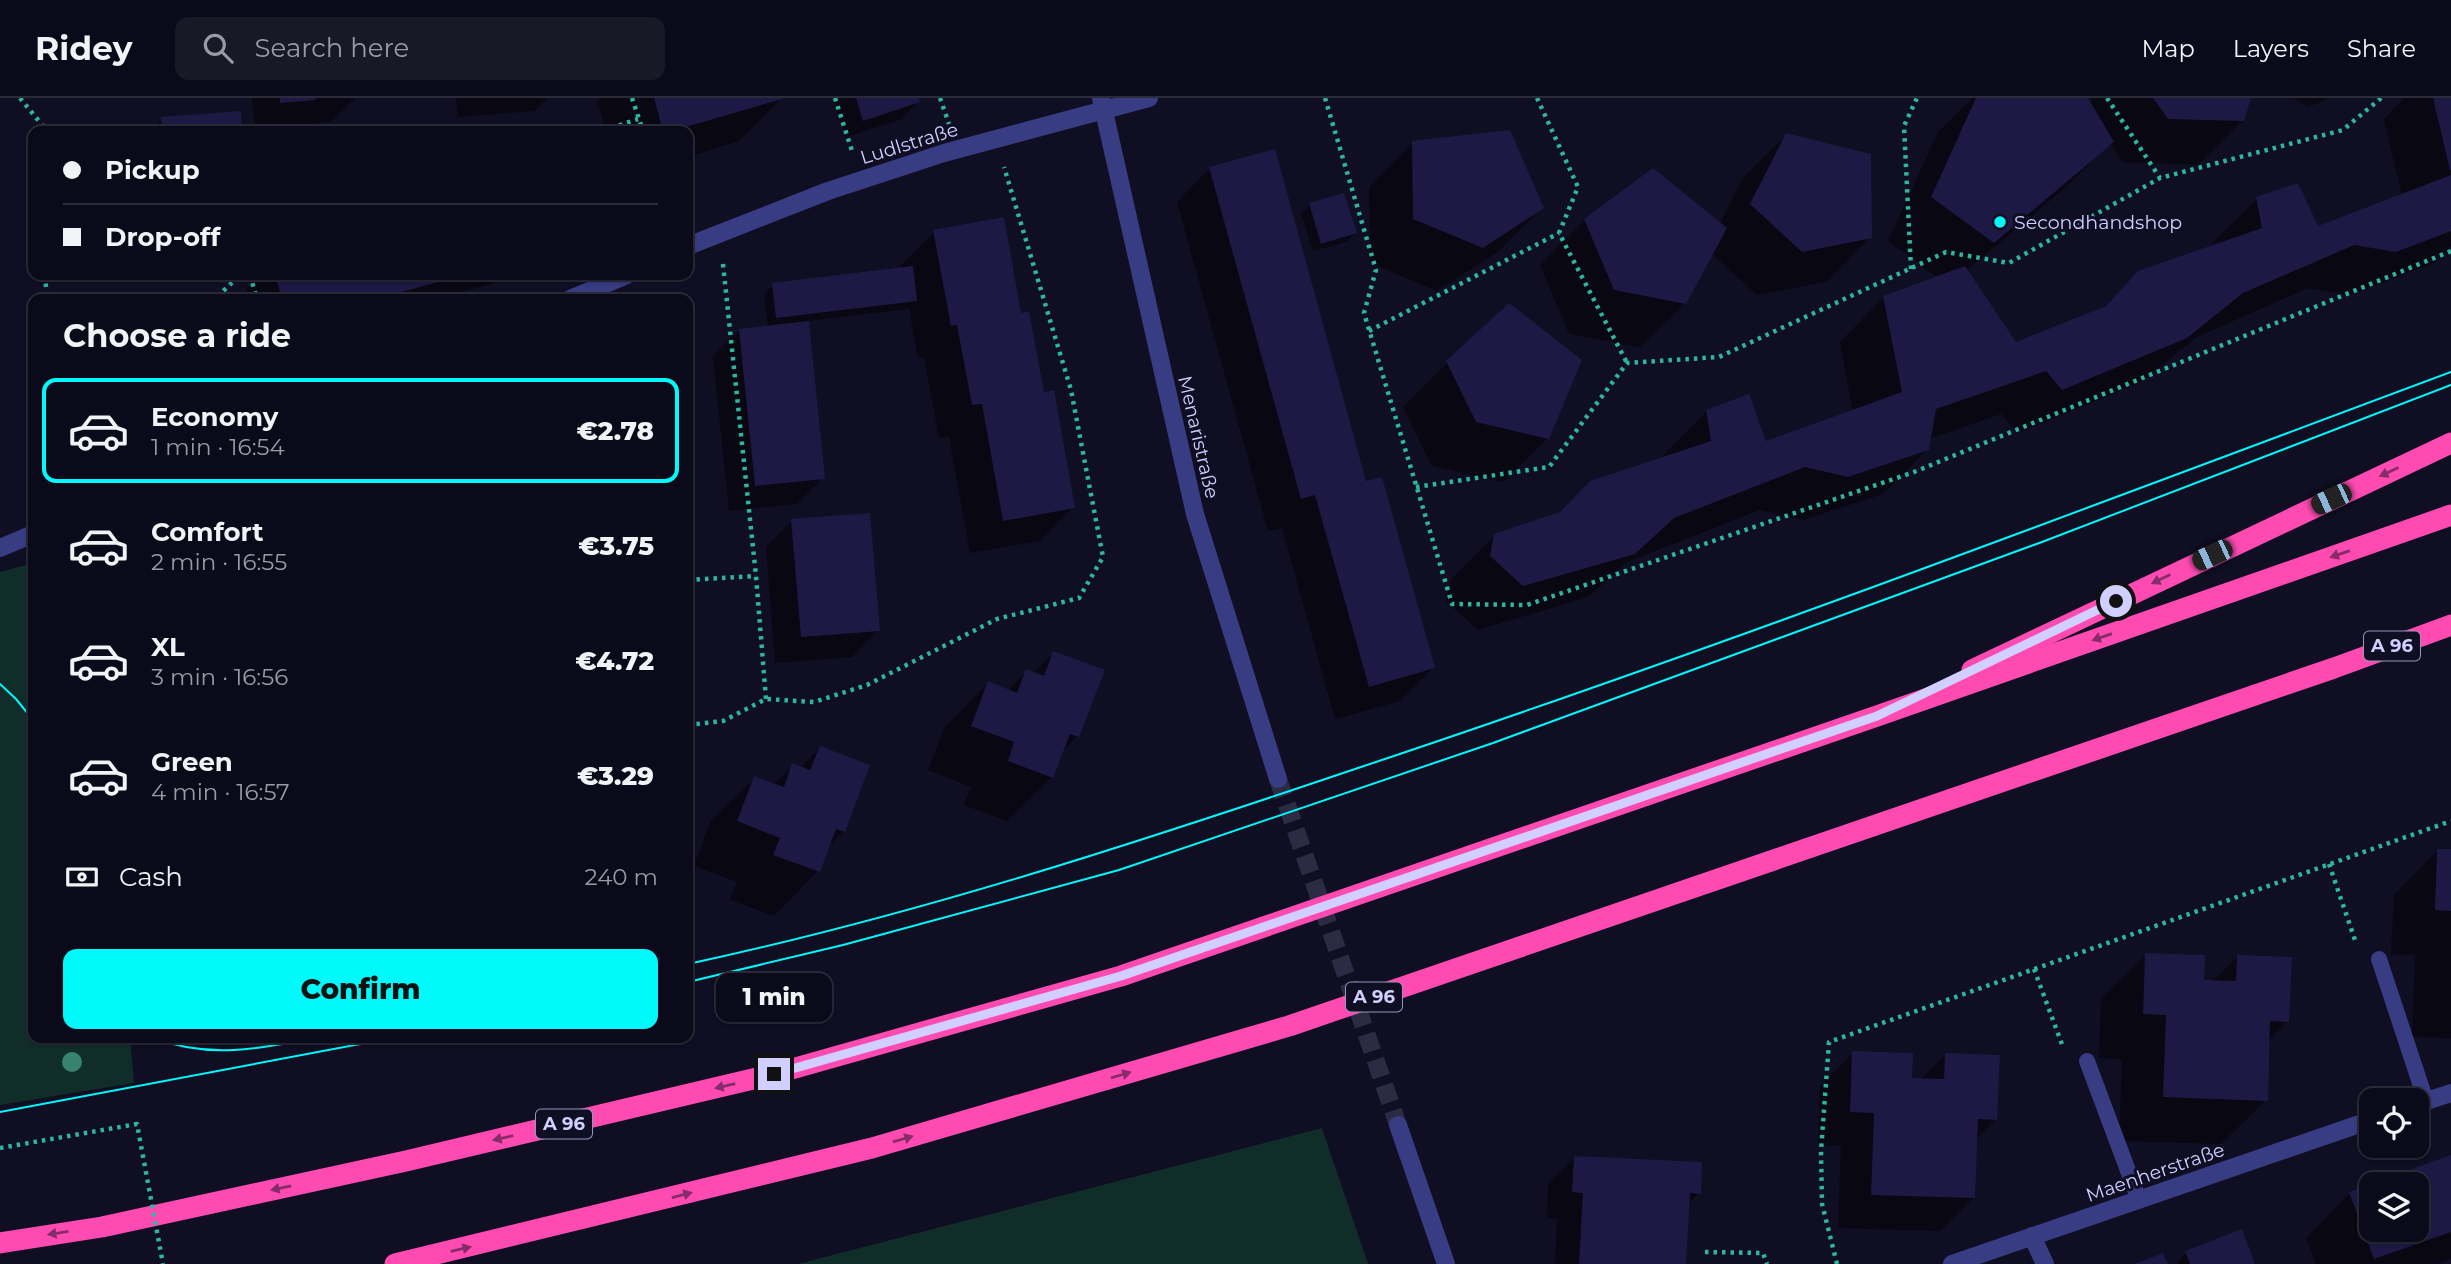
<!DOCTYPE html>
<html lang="en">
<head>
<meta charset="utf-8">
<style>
	:root { --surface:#0b0a1a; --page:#191827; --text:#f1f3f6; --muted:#9a9aa2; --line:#2b2b39; --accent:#00f9fa }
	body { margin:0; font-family:Montserrat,sans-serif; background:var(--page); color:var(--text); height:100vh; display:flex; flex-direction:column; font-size:26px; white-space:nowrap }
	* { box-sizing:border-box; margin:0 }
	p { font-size:23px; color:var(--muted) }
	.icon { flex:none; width:38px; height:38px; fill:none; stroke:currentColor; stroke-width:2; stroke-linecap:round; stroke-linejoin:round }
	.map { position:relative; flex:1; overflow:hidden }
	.drawer { position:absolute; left:28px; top:196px; width:665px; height:749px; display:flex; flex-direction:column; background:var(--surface); border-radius:14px; box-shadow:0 2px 5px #0004,0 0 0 2px var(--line) }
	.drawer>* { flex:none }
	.banner { position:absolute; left:28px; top:28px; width:665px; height:154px; border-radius:14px; box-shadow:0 2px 5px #0004,0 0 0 2px var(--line); display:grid; align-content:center; height:154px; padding:0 35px; background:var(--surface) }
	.tools { position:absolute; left:2359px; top:990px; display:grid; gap:14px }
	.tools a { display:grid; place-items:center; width:70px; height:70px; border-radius:14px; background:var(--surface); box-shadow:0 2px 5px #0004,0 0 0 2px var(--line); font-size:35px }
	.end { position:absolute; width:32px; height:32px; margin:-16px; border:9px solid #d0cfff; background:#111; box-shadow:0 0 0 4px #111 }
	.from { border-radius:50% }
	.bubble { position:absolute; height:49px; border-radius:14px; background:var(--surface); box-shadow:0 2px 5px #0004,0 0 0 2px var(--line); font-size:23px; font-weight:800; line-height:49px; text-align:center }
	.car { position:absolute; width:21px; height:42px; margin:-21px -10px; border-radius:9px; box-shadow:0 0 5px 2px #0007; background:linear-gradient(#222 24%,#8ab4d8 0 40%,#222 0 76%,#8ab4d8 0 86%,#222 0) }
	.banner b { display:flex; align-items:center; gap:24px; height:66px; font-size:26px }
	.banner b+b { border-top:2px solid var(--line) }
	.banner i { width:18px; height:18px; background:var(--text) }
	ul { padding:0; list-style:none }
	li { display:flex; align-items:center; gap:21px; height:105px; margin:0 14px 10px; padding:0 21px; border:4px solid transparent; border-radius:14px }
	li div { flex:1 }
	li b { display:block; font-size:26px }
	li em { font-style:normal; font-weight:800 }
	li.on { border-color:var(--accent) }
	li>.icon { width:63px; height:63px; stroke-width:1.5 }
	h2 { padding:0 35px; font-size:32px; line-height:84px }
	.pay { display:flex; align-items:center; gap:18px; height:77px; padding:0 35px; font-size:26px }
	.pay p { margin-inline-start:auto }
	.action { display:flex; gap:14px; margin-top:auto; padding:14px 35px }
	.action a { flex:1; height:80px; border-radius:14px; background:var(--accent); color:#111; font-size:28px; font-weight:800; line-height:80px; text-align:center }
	header { display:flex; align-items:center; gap:42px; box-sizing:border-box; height:98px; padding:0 35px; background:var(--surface); border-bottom:2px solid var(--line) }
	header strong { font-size:33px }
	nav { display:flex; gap:38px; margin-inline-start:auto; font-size:24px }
	.search { width:490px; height:63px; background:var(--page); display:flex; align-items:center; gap:18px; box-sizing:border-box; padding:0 24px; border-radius:14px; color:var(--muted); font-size:26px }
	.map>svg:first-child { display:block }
	.green { fill:#112d29 }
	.shadow { fill:#0007 }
	.building { fill:#1e1944; fill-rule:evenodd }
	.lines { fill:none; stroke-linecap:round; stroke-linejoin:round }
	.tertiary-tunnel { stroke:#2c2b44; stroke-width:18; stroke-dasharray:18 9; stroke-linecap:butt }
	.path { stroke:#2db5a0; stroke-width:4.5; stroke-dasharray:3.5 5; stroke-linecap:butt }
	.service { stroke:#383c82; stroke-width:16 }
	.minor { stroke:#383c82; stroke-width:18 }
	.tertiary { stroke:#383c82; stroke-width:18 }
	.motorway { stroke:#ff4ab2; stroke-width:21 }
	.tram { stroke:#00f9fa; stroke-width:2 }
	.path-bridge { stroke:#2db5a0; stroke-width:4.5; stroke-dasharray:3.5 5; stroke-linecap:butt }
	.tree { fill:#388272 }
	.oneway { fill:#872c6a }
	.route { stroke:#d0cfff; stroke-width:9 }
	.poi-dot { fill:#00f9fa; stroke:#0f0e23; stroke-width:2.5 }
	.labels { text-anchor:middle; stroke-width:6; stroke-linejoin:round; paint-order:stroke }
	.shield { fill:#0f0e23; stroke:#9695bd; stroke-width:2 }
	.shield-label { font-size:18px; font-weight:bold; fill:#d0cfff }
	.street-label { font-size:19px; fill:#d0cfff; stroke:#0f0e23 }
	.poi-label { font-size:19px; fill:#d0cfff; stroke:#0f0e23; text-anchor:start }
</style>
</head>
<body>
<header>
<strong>Ridey</strong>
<div class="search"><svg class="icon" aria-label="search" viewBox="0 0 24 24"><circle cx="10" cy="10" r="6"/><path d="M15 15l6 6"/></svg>Search here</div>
<nav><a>Map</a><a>Layers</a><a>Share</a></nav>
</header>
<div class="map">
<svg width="2451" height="1166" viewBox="0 0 2451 1166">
	<rect width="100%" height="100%" fill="#0f0e23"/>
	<g class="green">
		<path d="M33,465V940H130L134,985L0,1007V474Z"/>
		<path d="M1322,1030L1368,1166H798Z"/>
	</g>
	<g class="shadow">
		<path d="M252,0H355L331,24L255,30Z"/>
		<path d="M456,0H547L535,13L458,19Z"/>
		<path d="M600,0H782L739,43L688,59V33H606L597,3Z"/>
		<path d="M833,0H917L918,4L900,22L846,39Z"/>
		<path d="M1972,0H2086L2089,5L2093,0H2249L2243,22L2198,67L2123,64L2110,45L2067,88L1966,173L2015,246L2103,211L2138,175L2213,149L2212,145L2257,101L2318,130L2402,98L2384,21L2404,0H2451V148L2435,165L2350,197L2308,190L2197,239L2141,284L2018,335L2001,316L1929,341L1928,351L1883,396L1803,422L1760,412L1627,464L1588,499L1478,532L1446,503L1450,482L1495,437L1560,415L1663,361L1662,358L1707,313L1764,346L1853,314L1840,244L1884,199L1938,180L1888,143L1938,34Z"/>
		<path d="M2293,0H2331L2308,9Z"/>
		<path d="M239,15L241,33H150L162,21Z"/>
		<path d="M1786,37L1870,139L1826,184L1757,197L1711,155L1685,205L1640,249L1569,236L1540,167L1585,122L1720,126L1742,81Z"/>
		<path d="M1413,45L1542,110L1498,154L1437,193L1370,165L1369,89Z"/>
		<path d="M1210,70L1365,385L1433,570L1400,603L1335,621L1282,430L1268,433L1177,104Z"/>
		<path d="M1310,107L1355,135L1346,144L1313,153L1301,115Z"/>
		<path d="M934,134L1020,217L1073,409L1040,443L970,455L949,339L939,340L924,259L918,260L909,211L807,223L823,380L797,406L729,413L713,258L740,232L768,229L764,196L773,187L901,171V167Z"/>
		<path d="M259,177H508L501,183L438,201H249L246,190Z"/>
		<path d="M1447,265L1548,340L1503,384L1432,368L1403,309Z"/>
		<path d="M792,423L878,532L852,559L775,565L766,449Z"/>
		<path d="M1054,555L1078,638L1061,655L1052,679L1007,723L964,707L971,689L928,672L944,630L988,585L1007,593L1027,573L1033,575Z"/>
		<path d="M820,650L844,733L827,750L818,773L774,818L730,802L737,784L694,768L710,724L755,680L773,687L793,667L800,670Z"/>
		<path d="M2438,752L2451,753V940L2412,939L2415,857L2391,856L2394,797Z"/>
		<path d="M2146,857L2202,884H2212L2237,859L2288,923L2268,943L2266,1002L2221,1046L2119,1043L2122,961L2099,960L2101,901Z"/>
		<path d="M1853,955L1910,981L1920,982L1945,957L1996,1021L1976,1041L1973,1100L1940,1133L1838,1130L1841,1048L1818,1047L1820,988Z"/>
		<path d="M2451,1059V1161L2438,1166H2316L2306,1140L2350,1095L2371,1088V1132H2417V1087Z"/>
		<path d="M1575,1060L1699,1095L1688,1106L1685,1166H1555L1557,1121L1547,1120L1548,1086Z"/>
		<path d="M2241,1133L2253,1166H2178L2177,1164L2186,1155Z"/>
	</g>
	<g class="building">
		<path d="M280,0H315L316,2L280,5Z"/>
		<path d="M654,0H782V1L672,33H663Z"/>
		<path d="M856,0H919L920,4L863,23Z"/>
		<path d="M1976,0H2088L2114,44L1994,145L1931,99Z"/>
		<path d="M2153,0H2251L2244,23L2168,21Z"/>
		<path d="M2433,0H2451V72H2450Z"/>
		<path d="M241,13L242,33H162L161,19Z"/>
		<path d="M1510,32L1544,110L1483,150L1413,121L1412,43Z"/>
		<path d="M1786,35L1871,56L1872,140L1802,154L1750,106Z"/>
		<path d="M1275,51L1366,383L1382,379L1435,570L1369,589L1315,397L1301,401L1209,69Z"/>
		<path d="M1653,70L1727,130L1686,206L1614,192L1584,121Z"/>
		<path d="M2451,77V133L2396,154L2354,147L2243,195L2187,240L2062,292L2046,273L1936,311L1929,352L1848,379L1805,369L1674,420L1635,456L1523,488L1490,458L1494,436L1560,414L1590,383L1711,343L1706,312L1749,296L1766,343L1902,294L1883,198L1965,168L2016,244L2106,208L2138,173L2262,130L2256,99L2298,85L2318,128Z"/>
		<path d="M1344,95L1357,135L1321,146L1309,105Z"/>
		<path d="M1004,119L1021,215L1029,213L1044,294L1054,292L1075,410L1003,423L982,306L972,307L957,227L951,228L933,132Z"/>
		<path d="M913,168L917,203L776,220L772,185Z"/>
		<path d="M275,177H460V178L376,201H282Z"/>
		<path d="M1509,205L1582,262L1549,341L1476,324L1446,263Z"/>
		<path d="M809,223L825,381L755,388L739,231Z"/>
		<path d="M870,415L880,533L801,539L791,421Z"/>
		<path d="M1053,553L1105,572L1079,639L1070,636L1053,680L1008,663L1014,644L971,628L988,583L1017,595L1026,571L1044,578Z"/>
		<path d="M820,648L870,667L845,734L836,731L820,774L773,757L780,740L737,723L754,678L784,689L792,665L810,672Z"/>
		<path d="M2437,751H2451V813L2435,812Z"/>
		<path d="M2145,855L2205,857L2204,882L2236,883L2237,857L2292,859L2289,924L2270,923L2268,1003L2163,999L2166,917L2143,916Z"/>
		<path d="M1852,953L1913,955L1912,980L1944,981L1945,955L2000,957L1997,1022L1978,1021L1975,1100L1871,1097L1874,1015L1850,1014Z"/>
		<path d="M2451,1057V1134L2374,1161L2349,1094ZM2371,1087H2417V1132H2371Z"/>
		<path d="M1574,1058L1702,1064L1701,1096L1690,1095L1686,1166H1579L1583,1095L1572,1094Z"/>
		<path d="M2242,1131L2255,1166H2190L2185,1153Z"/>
		<path d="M2163,1155L2168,1166H2135Z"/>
	</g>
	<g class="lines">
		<path class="tertiary-tunnel" d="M1278,681L1398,1027"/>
		<g class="path">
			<path d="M20,0L47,33"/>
			<path d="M632,0L643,33"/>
			<path d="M835,0L853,56"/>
			<path d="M940,0L949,26"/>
			<path d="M1325,0L1376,172L1364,215L1452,506L1527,507L1914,374L2451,153"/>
			<path d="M1537,0L1578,89L1559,135L1627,265"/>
			<path d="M2107,0L2160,80"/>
			<path d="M603,33L638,21"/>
			<path d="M723,166L756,478L766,601"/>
			<path d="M1911,171L1904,28L1917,0"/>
			<path d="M45,177L47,201"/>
			<path d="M250,177L257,201"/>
			<path d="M209,201L218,198L240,177"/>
			<path d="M1369,233L1559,135"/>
			<path d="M1416,389L1549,369L1627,265L1719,259L1946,154L2009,165L2160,80L2343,32L2381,0"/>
			<path d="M688,482L756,478"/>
			<path d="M688,627L723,623L766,601L814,604L867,587L997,521L1079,500L1103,459L1071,292L1004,69"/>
			<path d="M2329,766L2356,845"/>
			<path d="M2034,871L2063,949"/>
			<path d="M1705,1154L1763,1155L1767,1166"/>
			<path d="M1837,1166L1822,1106L1821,1053L1829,944L2451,723"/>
		</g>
		<g class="service">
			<path d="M2379,861L2426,1003"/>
			<path d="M2087,963L2139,1102"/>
		</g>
		<g class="minor">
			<path d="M688,148L828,93L944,55L1149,0"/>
			<path d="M570,201L627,177"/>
			<path d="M0,450L33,436"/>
			<path d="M2417,1006L2451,995"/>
			<path d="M2032,1138L2045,1166"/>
			<path d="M1952,1166L2371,1022"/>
		</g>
		<g class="tertiary">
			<path d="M1101,0L1195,416L1278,681"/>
			<path d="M1398,1027L1446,1166"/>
		</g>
		<g class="motorway">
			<path d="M1972,572L2451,345"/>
			<path d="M0,1145L102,1129L406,1063L774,976L1121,878L1877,618L2451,417"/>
			<path d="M395,1166L872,1050L1289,928L2334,570L2451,527"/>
		</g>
		<g class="tram">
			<path d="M0,586L16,601L33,622"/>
			<path d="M688,866C917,817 1139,744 1361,669C1727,547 2089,409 2451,274"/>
			<path d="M688,884L843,847L1119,772L1493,645L2042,444L2451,287"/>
			<path d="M154,940C208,961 260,951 314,940"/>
			<path d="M0,1014L392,940"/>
		</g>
		<path class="path-bridge" d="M0,1050L137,1026L163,1166"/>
	</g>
	<circle class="tree" cx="72" cy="964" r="10"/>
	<defs><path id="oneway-solid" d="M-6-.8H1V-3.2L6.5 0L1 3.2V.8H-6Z" transform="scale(1.75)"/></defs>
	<g class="oneway">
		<use href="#oneway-solid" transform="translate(2389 374) rotate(155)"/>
		<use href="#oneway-solid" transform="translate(2340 456) rotate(161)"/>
		<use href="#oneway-solid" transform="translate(2161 481) rotate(154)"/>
		<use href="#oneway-solid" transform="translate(2102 539) rotate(161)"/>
		<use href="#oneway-solid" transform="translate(1121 977) rotate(-16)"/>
		<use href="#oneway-solid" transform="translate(725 988) rotate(167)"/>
		<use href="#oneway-solid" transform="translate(503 1040) rotate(167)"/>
		<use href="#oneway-solid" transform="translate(903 1041) rotate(-16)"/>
		<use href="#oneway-solid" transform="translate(281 1090) rotate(168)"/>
		<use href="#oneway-solid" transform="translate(682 1097) rotate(-14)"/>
		<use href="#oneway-solid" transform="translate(58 1135) rotate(171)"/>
		<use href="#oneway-solid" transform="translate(461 1151) rotate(-13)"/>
	</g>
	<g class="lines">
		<path class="route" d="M774,976L1121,878L1877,618L2116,503"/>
	</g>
	<circle class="poi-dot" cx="2000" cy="124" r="7"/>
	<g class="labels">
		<g class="shield">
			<rect x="2364" y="533.5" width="56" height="29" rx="5"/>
			<rect x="1346" y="884.5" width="56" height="29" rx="5"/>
			<rect x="536" y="1011.5" width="56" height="29" rx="5"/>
		</g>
		<g class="shield-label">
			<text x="2392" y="554">A 96</text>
			<text x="1374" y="905">A 96</text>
			<text x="564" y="1032">A 96</text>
		</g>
		<g class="street-label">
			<text transform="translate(909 45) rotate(-17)" y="7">Ludlstraße</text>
			<text transform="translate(1199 339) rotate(77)" y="7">Menaristraße</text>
			<text transform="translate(2155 1074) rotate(-19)" y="7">Maenherstraße</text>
		</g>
		<g class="poi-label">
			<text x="2014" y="131">Secondhandshop</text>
		</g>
	</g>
</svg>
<div class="tools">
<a><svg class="icon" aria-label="locate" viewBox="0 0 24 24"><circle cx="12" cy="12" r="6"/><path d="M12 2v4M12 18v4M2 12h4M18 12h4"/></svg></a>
<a><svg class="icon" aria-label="layers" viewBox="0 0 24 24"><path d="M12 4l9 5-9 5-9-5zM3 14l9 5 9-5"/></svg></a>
</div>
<i class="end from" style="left:2116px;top:503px"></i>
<i class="end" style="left:774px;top:976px"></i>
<div class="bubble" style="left:716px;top:875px;width:116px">1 min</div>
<i class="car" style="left:2331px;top:401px;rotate:245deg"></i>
<i class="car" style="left:2212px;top:457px;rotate:245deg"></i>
<div class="banner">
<b><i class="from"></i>Pickup</b>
<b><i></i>Drop-off</b>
</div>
<section class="drawer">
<h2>Choose a ride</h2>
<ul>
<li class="on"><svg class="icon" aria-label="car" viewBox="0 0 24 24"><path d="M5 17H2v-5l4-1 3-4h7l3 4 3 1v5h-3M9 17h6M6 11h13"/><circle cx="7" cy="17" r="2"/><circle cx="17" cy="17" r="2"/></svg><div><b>Economy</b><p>1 min · 16:54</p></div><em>€2.78</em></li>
<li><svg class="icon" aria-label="car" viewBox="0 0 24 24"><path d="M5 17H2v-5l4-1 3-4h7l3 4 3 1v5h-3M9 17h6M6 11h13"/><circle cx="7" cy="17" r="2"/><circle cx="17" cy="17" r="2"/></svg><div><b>Comfort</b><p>2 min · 16:55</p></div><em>€3.75</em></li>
<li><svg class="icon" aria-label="car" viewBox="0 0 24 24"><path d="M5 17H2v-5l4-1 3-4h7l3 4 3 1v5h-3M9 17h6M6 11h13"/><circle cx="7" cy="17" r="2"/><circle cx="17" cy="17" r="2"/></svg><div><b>XL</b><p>3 min · 16:56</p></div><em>€4.72</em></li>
<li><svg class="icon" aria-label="car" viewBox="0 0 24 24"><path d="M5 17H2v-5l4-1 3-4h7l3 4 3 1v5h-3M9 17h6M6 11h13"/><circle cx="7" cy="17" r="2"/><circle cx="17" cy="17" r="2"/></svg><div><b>Green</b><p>4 min · 16:57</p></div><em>€3.29</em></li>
</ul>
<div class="pay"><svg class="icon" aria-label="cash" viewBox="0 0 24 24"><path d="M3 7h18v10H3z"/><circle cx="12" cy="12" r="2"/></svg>Cash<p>240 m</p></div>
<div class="action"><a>Confirm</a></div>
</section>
</div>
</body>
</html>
